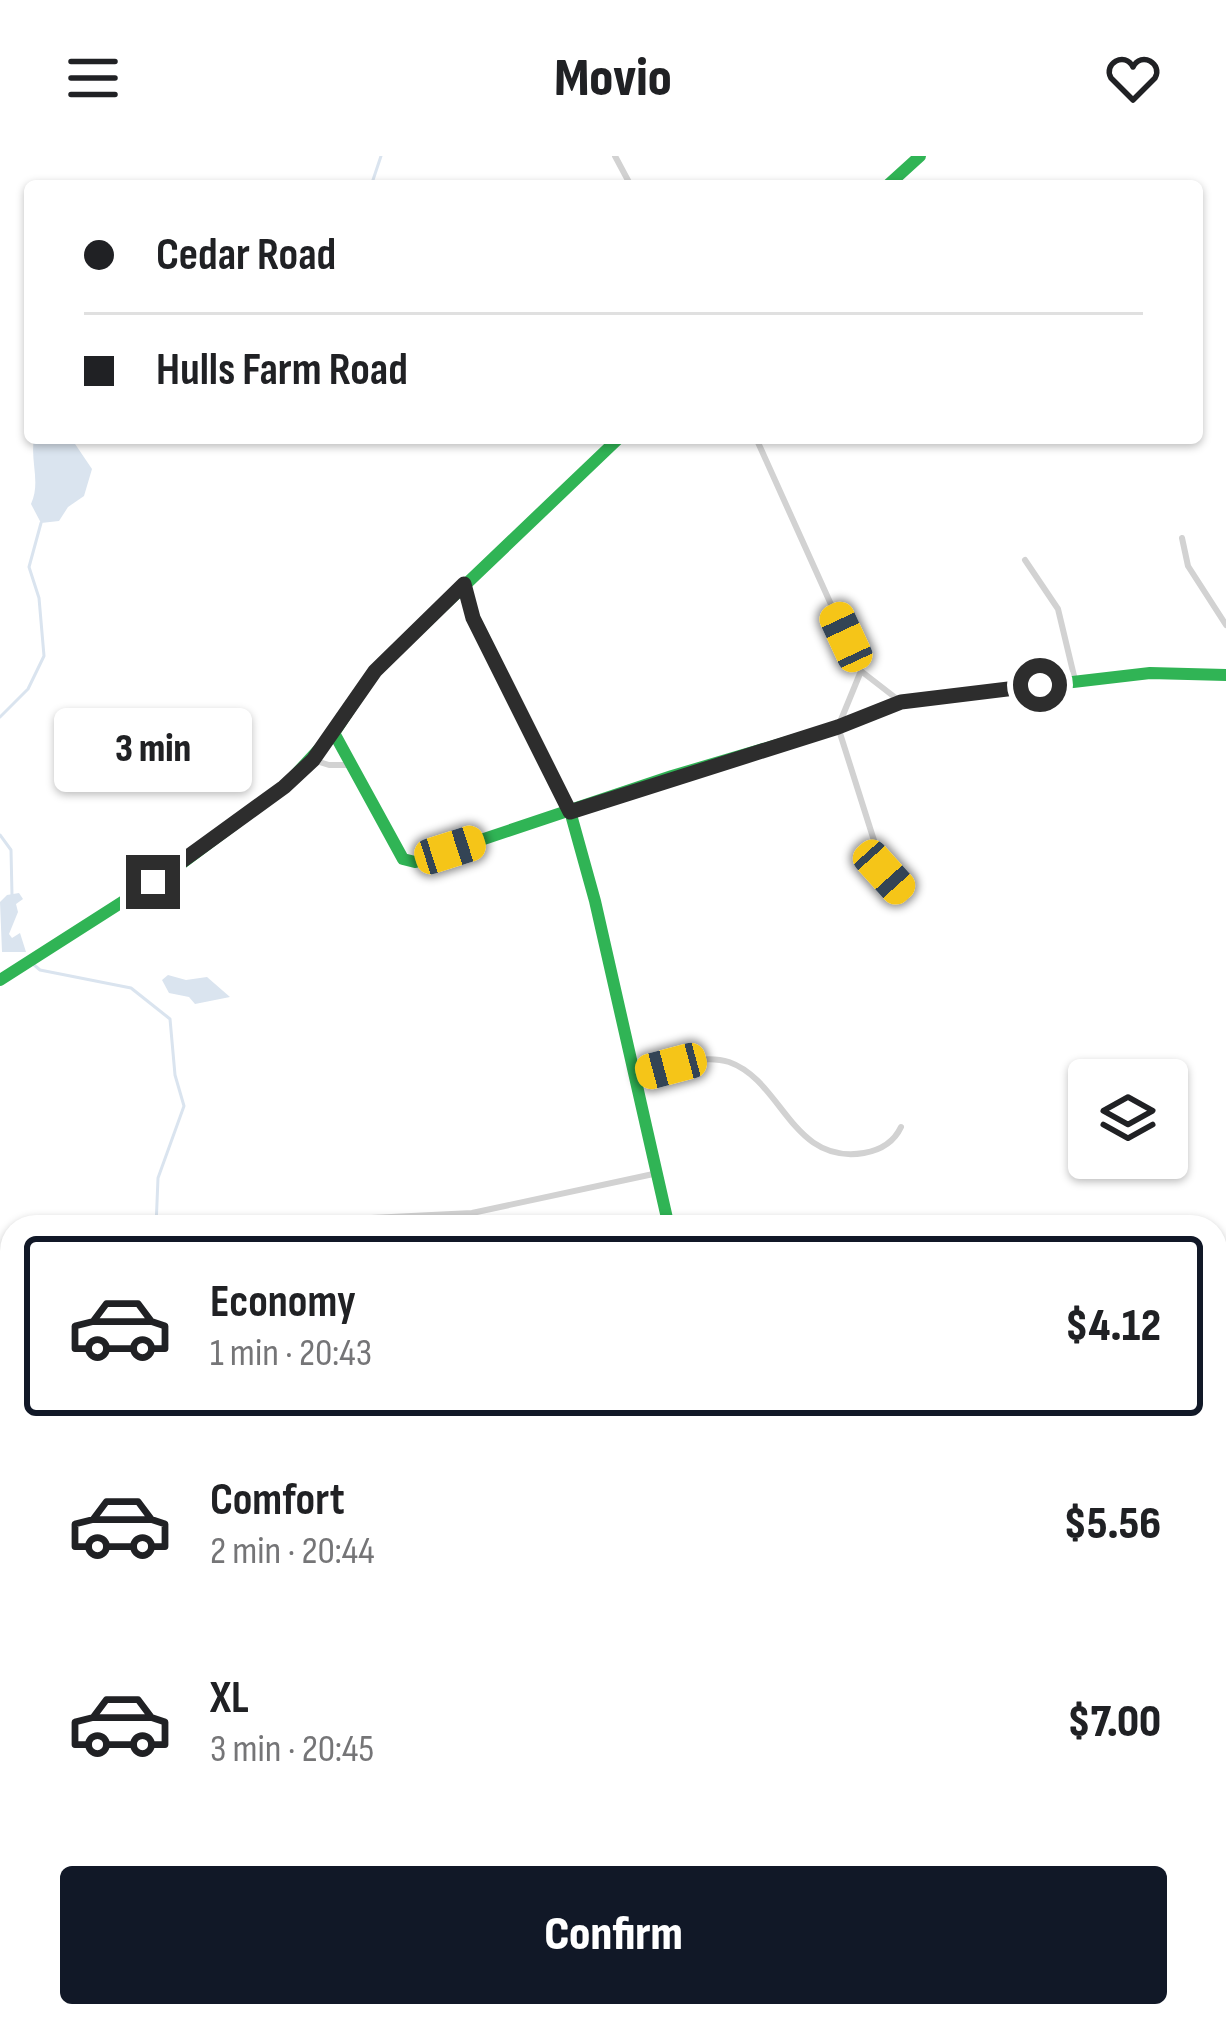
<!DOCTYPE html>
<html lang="en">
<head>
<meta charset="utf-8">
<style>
	:root { --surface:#fff; --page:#f6f6f6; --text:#202124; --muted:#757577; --line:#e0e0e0; --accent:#111827 }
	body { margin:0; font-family:"Sofia Sans Condensed",sans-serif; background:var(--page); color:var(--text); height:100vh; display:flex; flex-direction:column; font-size:45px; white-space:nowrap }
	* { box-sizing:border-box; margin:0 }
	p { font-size:39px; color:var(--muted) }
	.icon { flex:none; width:66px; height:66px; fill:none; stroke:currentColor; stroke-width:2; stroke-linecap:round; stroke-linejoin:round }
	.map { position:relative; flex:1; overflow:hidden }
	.details { position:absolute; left:0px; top:1059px; width:1227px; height:813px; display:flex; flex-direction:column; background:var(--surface); border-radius:36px 36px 0 0; box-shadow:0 3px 9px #0004 }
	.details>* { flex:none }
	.banner { position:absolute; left:24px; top:24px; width:1179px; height:264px; border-radius:12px; box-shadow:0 3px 9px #0004; display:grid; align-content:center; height:264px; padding:0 60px; background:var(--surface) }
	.controls { position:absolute; left:1068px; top:903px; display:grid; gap:24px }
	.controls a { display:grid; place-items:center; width:120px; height:120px; border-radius:12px; background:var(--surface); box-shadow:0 3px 9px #0004; font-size:60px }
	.end { position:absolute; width:54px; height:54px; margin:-27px; border:15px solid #2d2d2d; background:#fff; box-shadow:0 0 0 6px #fff }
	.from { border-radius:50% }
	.bubble { position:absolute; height:84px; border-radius:12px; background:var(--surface); box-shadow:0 3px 9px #0004; font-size:39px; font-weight:800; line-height:84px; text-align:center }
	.car { position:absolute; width:36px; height:72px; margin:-36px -18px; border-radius:15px; box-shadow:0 0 9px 3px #0007; background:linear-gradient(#f5c518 24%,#345 0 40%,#f5c518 0 76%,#345 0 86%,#f5c518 0) }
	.banner b { display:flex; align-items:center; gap:42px; height:114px; font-size:45px }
	.banner b+b { border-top:3px solid var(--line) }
	.banner i { width:30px; height:30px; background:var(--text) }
	ul { padding:21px 0 0; list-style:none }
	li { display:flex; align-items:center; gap:36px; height:180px; margin:0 24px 18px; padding:0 36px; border:6px solid transparent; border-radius:12px }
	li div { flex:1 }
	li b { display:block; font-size:45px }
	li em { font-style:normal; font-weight:800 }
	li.current { border-color:var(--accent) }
	li>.icon { width:108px; height:108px; stroke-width:1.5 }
	.button { display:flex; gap:24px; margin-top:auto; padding:24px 60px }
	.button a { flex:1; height:138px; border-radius:12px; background:var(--accent); color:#fff; font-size:48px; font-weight:800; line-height:138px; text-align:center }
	header { display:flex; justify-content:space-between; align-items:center; height:156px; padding:0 60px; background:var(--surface); font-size:54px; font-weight:800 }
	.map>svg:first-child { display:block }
	.water { fill:#dae4ef }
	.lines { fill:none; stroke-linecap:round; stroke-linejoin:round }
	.stream { stroke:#dae4ef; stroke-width:3 }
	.street { stroke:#d2d2d2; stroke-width:6 }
	.fast { stroke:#30b455; stroke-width:12 }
	.route { stroke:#2d2d2d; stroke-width:15 }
</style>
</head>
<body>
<header><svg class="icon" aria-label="menu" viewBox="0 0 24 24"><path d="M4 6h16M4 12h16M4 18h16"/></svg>Movio<svg class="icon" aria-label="heart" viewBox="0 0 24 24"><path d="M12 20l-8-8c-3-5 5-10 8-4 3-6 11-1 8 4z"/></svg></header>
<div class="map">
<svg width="1226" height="1871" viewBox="0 0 1226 1871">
	<rect width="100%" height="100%" fill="#fff"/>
	<g class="water">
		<path d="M34,282H71L92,313L84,340L68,351L59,365L41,367L31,348C41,326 30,306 34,282Z"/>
		<path d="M19,737L23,743L16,748L18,756L9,778L12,782L20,777L26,796H2L0,746L7,739Z"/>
		<path d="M168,819L186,824L207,821L230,841L195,848L189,841L169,837L162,824Z"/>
	</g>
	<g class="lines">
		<g class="stream">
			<path d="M371,30L381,0"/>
			<path d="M0,561L28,533L44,500L39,442L29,411L41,367"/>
			<path d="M0,679L11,694L12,739"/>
			<path d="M33,808L40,814L131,832L170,863L175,919L184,950L158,1022L156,1071"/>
			<path d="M1215,1813L1226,1821"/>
			<path d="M754,1860L763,1871"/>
			<path d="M1082,1871L1084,1860"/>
		</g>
		<g class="street">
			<path d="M615,0L631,30"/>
			<path d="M756,282L861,515L901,546"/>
			<path d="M1182,382L1188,410L1226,469"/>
			<path d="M1025,404L1058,453L1075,524"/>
			<path d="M861,515L838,571L884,716L906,741"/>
			<path d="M313,604L329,609H350"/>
			<path d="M636,919C664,912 701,897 729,906C783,925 791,1009 864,997C881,994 894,986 901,971"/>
			<path d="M352,1071L371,1062L472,1057L658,1017"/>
			<path d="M0,1389L12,1386"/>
			<path d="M1215,1554L1226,1585"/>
			<path d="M0,1637L12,1649"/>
			<path d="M0,1744L12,1736"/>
			<path d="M210,1860L216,1871"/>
			<path d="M558,1860L565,1871"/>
			<path d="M1108,1860L1113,1871"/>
			<path d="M449,1871L466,1860"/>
		</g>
		<g class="fast">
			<path d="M887,30L920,0"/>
			<path d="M464,428L474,462L570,655L595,745L669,1071"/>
			<path d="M334,577L403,703L415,706L672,620L838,571L901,546L1150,517L1226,519"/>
			<path d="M0,824L177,711L284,631L334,577L375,515L619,282"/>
			<path d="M852,1860L856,1871"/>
		</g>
	</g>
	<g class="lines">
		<path class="route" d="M153,726L284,631L313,604L375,515L464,428L473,462L570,656L838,571L901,546L1040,529"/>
	</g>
</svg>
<div class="controls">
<a><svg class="icon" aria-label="layers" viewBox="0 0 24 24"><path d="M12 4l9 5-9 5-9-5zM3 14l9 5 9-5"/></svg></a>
</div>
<i class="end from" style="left:1040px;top:529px"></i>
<i class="end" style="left:153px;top:726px"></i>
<div class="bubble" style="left:54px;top:552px;width:198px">3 min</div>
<i class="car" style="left:846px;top:481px;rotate:335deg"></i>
<i class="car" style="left:450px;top:694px;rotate:72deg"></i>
<i class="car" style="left:884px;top:716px;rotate:138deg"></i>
<i class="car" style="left:671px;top:910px;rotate:255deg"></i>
<div class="banner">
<b><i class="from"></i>Cedar Road</b>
<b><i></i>Hulls Farm Road</b>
</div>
<section class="details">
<ul>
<li class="current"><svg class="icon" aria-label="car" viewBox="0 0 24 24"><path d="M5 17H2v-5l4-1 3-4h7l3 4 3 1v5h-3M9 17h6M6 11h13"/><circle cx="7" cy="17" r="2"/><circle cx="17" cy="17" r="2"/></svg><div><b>Economy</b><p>1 min · 20:43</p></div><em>$4.12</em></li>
<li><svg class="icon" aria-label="car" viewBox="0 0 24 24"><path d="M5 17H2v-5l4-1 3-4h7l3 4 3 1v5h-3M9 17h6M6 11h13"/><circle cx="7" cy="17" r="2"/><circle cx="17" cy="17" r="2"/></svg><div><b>Comfort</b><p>2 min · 20:44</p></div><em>$5.56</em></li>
<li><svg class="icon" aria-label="car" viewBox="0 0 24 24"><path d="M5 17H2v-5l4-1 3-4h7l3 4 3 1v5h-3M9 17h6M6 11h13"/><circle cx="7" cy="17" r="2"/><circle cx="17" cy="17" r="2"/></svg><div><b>XL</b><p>3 min · 20:45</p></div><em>$7.00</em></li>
</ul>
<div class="button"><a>Confirm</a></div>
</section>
</div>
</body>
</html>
